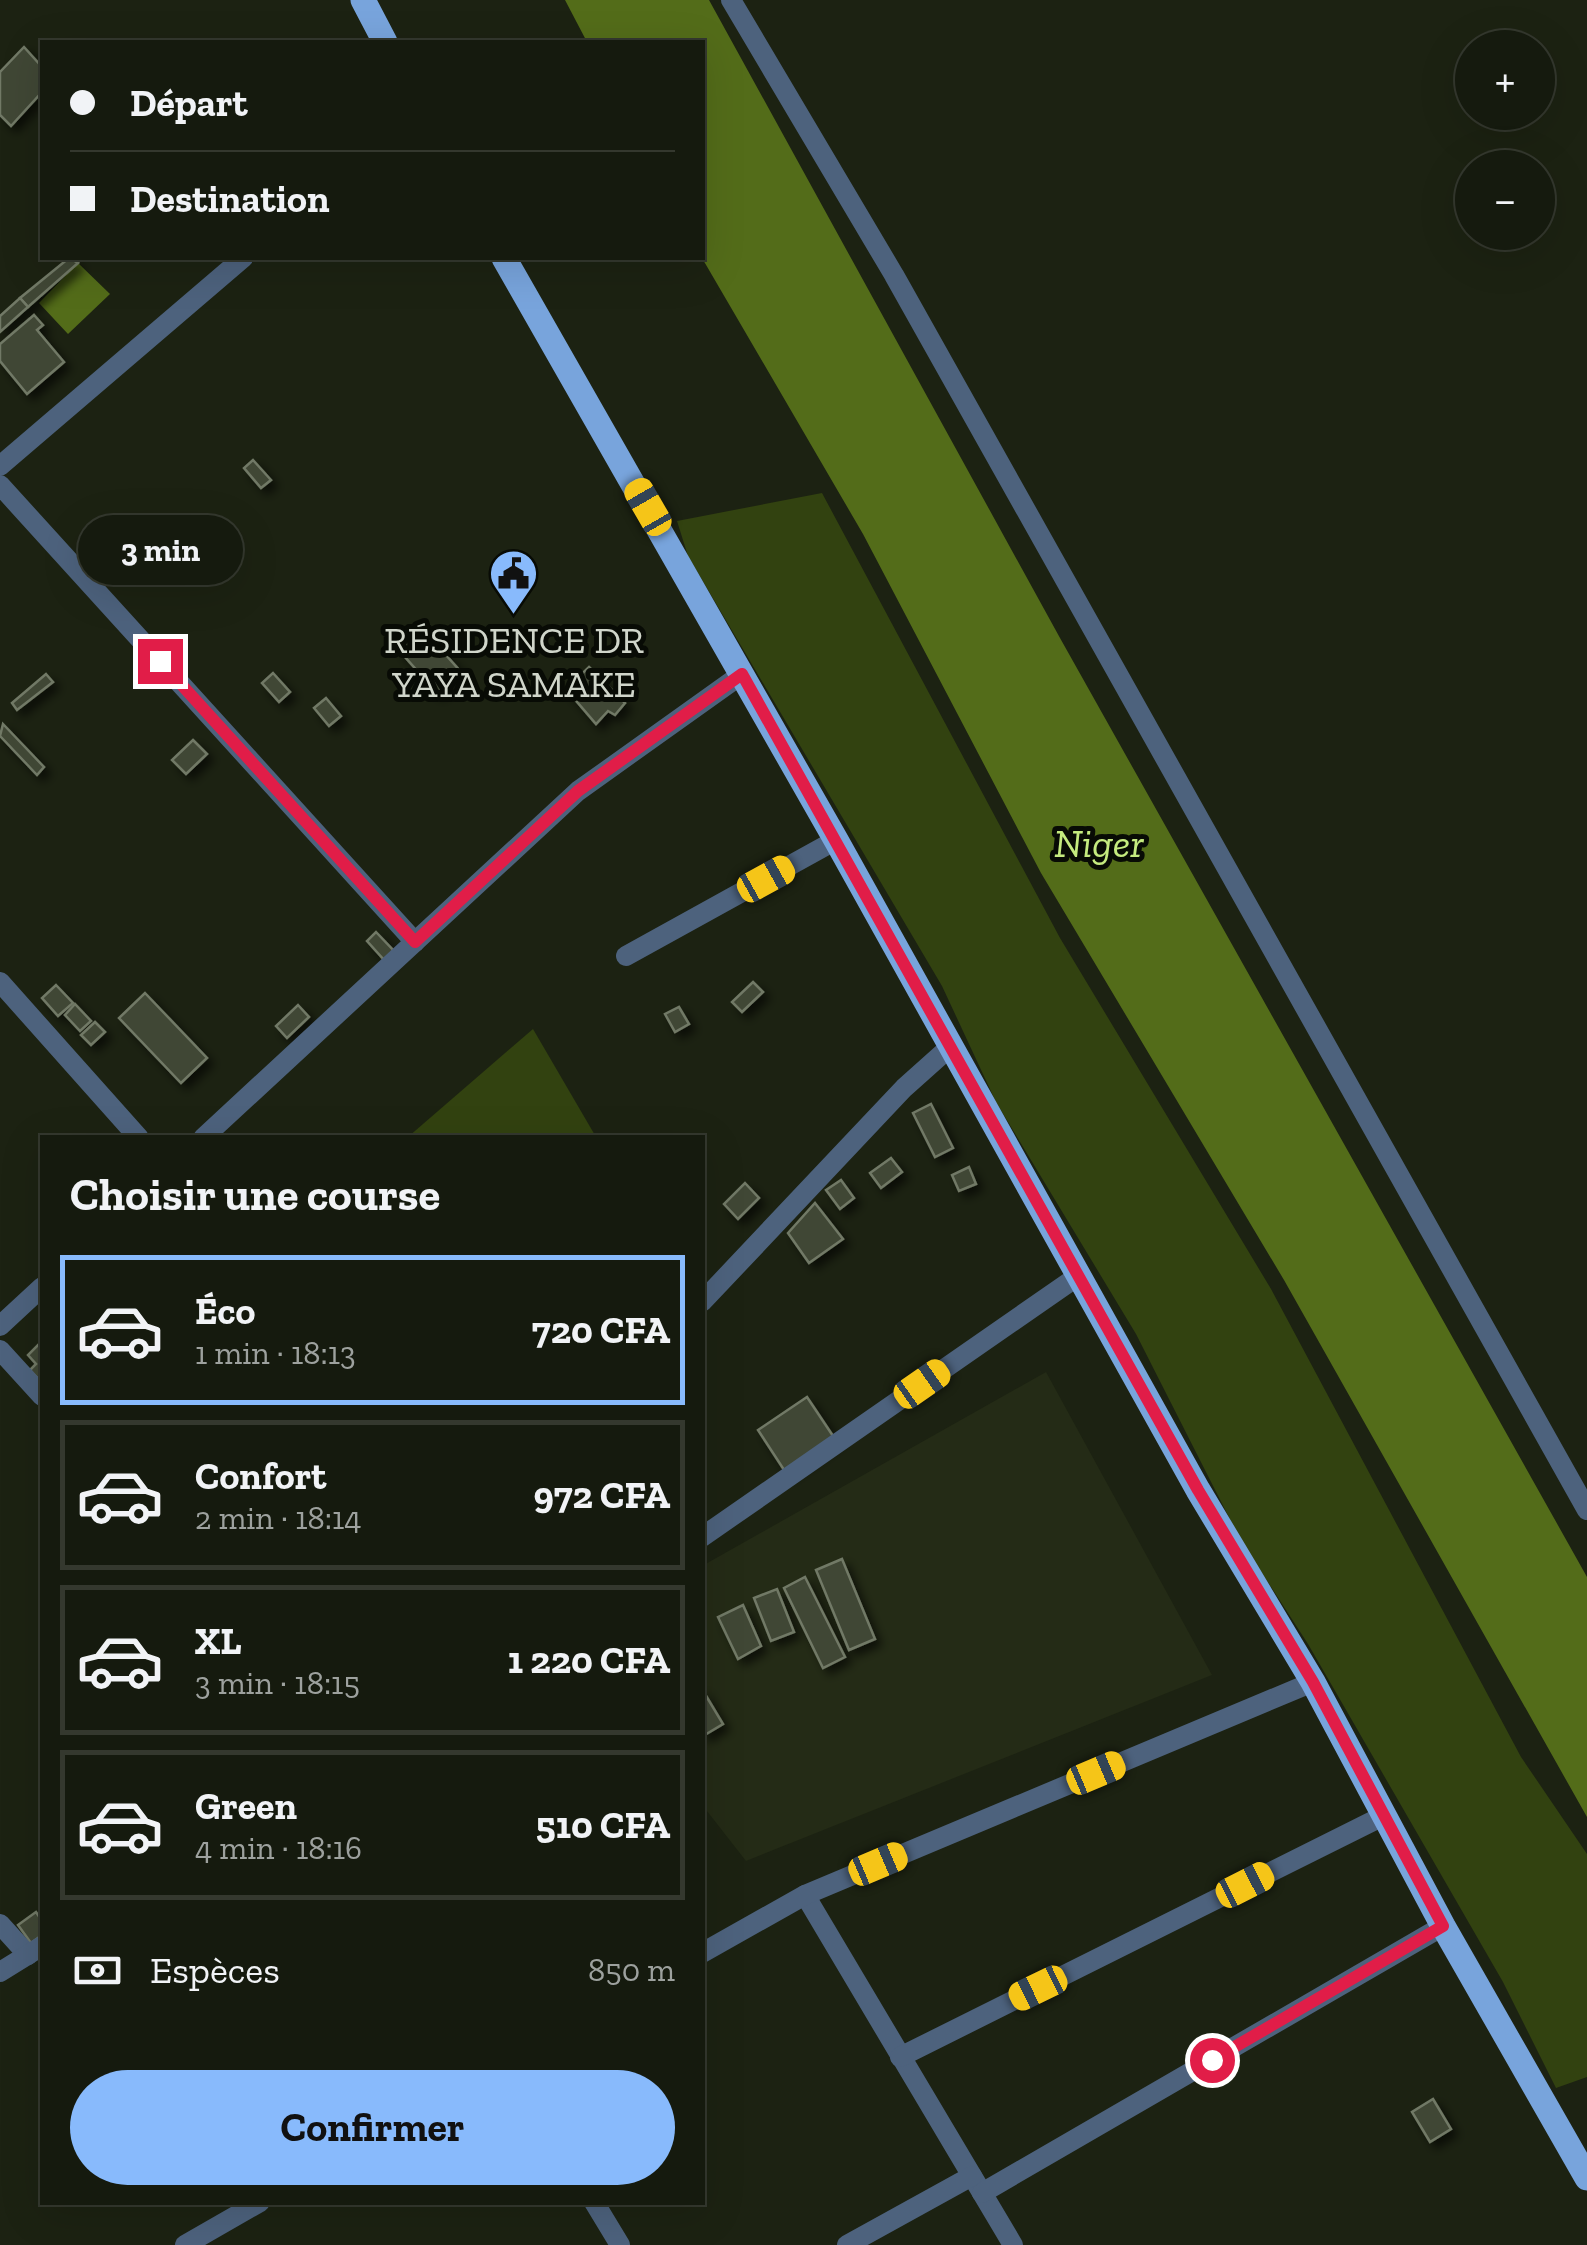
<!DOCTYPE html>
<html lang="fr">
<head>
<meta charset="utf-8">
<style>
	:root { --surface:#151a0e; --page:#1e2317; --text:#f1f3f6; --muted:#9da19e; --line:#34382e; --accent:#88bafc }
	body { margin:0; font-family:"Zilla Slab",serif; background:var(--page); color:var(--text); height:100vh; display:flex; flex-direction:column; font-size:38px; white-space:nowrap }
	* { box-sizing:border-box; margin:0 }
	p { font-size:32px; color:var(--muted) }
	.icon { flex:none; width:55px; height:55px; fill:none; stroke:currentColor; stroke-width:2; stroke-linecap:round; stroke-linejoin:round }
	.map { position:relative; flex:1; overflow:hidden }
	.sheet { position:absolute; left:40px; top:1135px; width:665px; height:1070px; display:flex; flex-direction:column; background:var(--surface); border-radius:0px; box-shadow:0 10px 40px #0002,0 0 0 2px var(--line) }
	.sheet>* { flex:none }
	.guide { position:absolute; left:40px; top:40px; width:665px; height:220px; border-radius:0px; box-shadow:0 10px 40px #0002,0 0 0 2px var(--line); display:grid; align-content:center; height:220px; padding:0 30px; background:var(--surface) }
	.tools { position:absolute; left:1455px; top:30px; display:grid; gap:20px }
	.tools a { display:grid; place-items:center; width:100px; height:100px; border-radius:50%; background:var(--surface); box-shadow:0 10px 40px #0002,0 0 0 2px var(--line); font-size:50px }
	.end { position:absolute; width:45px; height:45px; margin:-22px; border:12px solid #e11d48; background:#fff; box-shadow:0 0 0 5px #fff }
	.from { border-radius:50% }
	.bubble { position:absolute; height:70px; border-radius:35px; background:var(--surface); box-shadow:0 10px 40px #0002,0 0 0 2px var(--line); font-size:32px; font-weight:700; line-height:70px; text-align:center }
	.car { position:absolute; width:30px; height:60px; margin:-30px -15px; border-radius:12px; box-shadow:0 0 8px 2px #0007; background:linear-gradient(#f5c518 24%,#345 0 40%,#f5c518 0 76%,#345 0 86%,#f5c518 0) }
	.guide b { display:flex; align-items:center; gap:35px; height:95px; font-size:38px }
	.guide b+b { border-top:2px solid var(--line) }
	.guide i { width:25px; height:25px; background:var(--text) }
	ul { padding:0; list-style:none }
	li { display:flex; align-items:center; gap:30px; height:150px; margin:0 20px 15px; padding:0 10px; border:5px solid var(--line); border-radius:0px }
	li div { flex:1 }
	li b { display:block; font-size:38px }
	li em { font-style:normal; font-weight:700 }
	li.selected { border-color:var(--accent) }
	li>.icon { width:90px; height:90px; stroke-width:1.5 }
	h2 { padding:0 30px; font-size:45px; line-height:120px }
	.pay { display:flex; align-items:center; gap:25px; height:110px; padding:0 30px; font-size:38px }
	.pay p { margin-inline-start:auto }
	.action { display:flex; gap:20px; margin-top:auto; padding:20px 30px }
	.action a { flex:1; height:115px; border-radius:60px; background:var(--accent); color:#111; font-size:40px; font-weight:700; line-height:115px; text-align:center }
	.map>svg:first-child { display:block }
	.built { fill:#242b16 }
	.green { fill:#324210 }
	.water { fill:#536c19 }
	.building { fill:#414736; stroke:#717966; stroke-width:2.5; filter:url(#shadow) }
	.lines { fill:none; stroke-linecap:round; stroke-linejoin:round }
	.minor { stroke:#4d627d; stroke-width:20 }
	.major { stroke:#78a4dc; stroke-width:25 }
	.route { stroke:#e11d48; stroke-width:12 }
	.labels { text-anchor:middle; stroke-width:10; stroke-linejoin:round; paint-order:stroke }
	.poi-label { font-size:38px; fill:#d0d5ca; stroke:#080b05 }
	.water-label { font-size:40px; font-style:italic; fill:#c5eb7f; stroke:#080b05 }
</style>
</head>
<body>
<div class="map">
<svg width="1587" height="2245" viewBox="0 0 1587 2245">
	<defs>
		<filter id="shadow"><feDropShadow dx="6" dy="6" stdDeviation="5" flood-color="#0009"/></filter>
	</defs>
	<rect width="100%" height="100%" fill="#1c2212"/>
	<path class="built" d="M1046,1372L1212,1675L746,1861L703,1806L702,1566Z"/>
	<g class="green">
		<path d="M822,493L1060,938L1271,1289L1521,1757L1587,1854V2077L1556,2088L1503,1982L1308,1644L1240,1539L1136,1334L996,1102L942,986L688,556L677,521Z"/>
		<path d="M533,1029L596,1137H408Z"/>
	</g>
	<g class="water">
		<path d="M565,0H709L1060,638L1587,1577V1817L1284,1280L1041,873L863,534L702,258V42H587Z"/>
		<path d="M78,263L110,294L68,334L39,303Z"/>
	</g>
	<g class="building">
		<path d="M24,47L42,67V92L11,126L0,115V72Z"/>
		<path d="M69,258L78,263L28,307L20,298Z"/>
		<path d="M20,298L28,307L0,332V316Z"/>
		<path d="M34,315L43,325L37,330L64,362L27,394L0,361V344Z"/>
		<path d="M253,460L271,480L261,488L244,468Z"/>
		<path d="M421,627L461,672L437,693L397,648Z"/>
		<path d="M589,667L625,703L615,715L608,711L596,724L566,689Z"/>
		<path d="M273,673L290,692L279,702L262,683Z"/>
		<path d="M46,674L53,682L17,710L12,703Z"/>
		<path d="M326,698L341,716L329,726L314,708Z"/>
		<path d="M3,724L44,767L37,775L0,736Z"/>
		<path d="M193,740L207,754L186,774L172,760Z"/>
		<path d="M376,932L395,952L385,961L367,941Z"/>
		<path d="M753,982L763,992L742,1012L732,1002Z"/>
		<path d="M56,985L73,1003L58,1016L42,998Z"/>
		<path d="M145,993L207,1058L181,1083L119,1018Z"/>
		<path d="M75,1004L91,1021L80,1031L65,1015Z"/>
		<path d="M298,1005L309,1017L287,1038L276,1026Z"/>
		<path d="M679,1007L689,1024L675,1032L665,1014Z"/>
		<path d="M95,1022L105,1032L91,1045L81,1035Z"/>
		<path d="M931,1104L953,1148L935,1157L913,1113Z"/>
		<path d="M891,1158L902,1172L881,1188L870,1173Z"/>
		<path d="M969,1167L976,1184L959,1191L952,1175Z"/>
		<path d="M841,1180L854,1198L840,1209L826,1190Z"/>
		<path d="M745,1183L759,1198L738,1219L724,1204Z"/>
		<path d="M815,1203L843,1239L809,1263L788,1233Z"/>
		<path d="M42,1341V1383L30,1370L36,1364L28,1355Z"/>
		<path d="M807,1397L835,1439L786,1473L758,1430Z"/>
		<path d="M842,1559L875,1639L849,1650L816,1570Z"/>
		<path d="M805,1577L845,1657L823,1668L784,1588Z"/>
		<path d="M777,1589L794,1632L771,1641L754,1598Z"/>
		<path d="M743,1605L761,1646L738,1659L718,1617Z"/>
		<path d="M702,1689L723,1724L703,1736L702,1735Z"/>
		<path d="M36,1912L42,1921V1935L31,1943L18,1925Z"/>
		<path d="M1433,2099L1451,2129L1430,2142L1412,2112Z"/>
	</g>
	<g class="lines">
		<g class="minor">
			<path d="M731,0L894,275L1587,1510"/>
			<path d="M0,466L243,258"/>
			<path d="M0,485L415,942"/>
			<path d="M626,956L836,840"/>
			<path d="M0,982L139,1138"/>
			<path d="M203,1138L578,791L742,674"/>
			<path d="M702,1302L904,1088L951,1046"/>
			<path d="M0,1326L42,1287"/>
			<path d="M0,1350L42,1396"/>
			<path d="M702,1537L1078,1276"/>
			<path d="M805,1895L1013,2245"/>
			<path d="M0,1924L28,1955"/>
			<path d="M702,1953L805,1895L1313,1682"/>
			<path d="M0,1972L42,1946"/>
			<path d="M900,2057L1383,1816"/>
			<path d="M982,2193L1443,1926"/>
			<path d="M594,2202L620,2245"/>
			<path d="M185,2245L260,2202"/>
			<path d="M847,2245L972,2176"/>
		</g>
		<g class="major">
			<path d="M363,0L385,42"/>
			<path d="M504,258L836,840L1198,1490L1313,1682L1443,1926L1587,2178"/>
		</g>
	</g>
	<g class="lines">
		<path class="route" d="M160,661L415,942L578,791L742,674L1198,1490L1313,1682L1443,1926L1212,2060"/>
	</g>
	<defs>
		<symbol id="civic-pin" viewBox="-11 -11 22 30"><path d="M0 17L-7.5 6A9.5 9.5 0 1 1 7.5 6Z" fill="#88bafc" stroke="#080b05"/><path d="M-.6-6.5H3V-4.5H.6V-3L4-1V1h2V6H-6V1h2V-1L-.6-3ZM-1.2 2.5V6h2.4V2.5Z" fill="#111"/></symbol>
	</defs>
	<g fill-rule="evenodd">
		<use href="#civic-pin" x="486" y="546" width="55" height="75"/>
	</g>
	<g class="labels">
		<g class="poi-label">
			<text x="514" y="653">RÉSIDENCE DR<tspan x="514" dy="44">YAYA SAMAKE</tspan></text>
		</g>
		<g class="water-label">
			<text x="1099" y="857">Niger</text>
		</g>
	</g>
</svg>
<div class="tools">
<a>+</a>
<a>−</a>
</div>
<i class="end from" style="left:1212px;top:2060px"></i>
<i class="end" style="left:160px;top:661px"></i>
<div class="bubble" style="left:78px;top:515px;width:165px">3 min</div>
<i class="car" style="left:648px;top:507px;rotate:330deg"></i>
<i class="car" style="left:766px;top:879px;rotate:61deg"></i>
<i class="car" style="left:922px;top:1384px;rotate:55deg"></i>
<i class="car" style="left:1096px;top:1773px;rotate:67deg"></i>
<i class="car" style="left:878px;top:1864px;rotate:67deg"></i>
<i class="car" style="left:1245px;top:1885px;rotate:63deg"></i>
<i class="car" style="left:1038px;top:1988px;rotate:244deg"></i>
<div class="guide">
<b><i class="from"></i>Départ</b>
<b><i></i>Destination</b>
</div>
<section class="sheet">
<h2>Choisir une course</h2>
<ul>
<li class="selected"><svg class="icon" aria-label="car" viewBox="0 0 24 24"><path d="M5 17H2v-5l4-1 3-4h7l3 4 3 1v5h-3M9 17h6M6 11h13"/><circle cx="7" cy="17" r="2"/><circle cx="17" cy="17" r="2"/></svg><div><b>Éco</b><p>1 min · 18:13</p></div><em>720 CFA</em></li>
<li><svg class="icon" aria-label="car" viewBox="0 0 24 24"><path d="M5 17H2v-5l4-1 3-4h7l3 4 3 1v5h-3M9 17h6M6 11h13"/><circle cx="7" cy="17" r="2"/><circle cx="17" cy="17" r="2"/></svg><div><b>Confort</b><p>2 min · 18:14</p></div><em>972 CFA</em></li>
<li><svg class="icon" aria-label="car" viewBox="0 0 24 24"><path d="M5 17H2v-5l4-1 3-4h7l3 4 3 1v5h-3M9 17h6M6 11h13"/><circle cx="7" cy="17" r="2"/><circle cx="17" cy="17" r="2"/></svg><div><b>XL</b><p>3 min · 18:15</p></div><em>1 220 CFA</em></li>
<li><svg class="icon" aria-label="car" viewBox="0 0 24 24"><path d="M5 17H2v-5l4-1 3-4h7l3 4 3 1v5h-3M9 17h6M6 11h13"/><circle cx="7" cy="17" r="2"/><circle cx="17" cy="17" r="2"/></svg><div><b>Green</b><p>4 min · 18:16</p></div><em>510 CFA</em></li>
</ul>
<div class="pay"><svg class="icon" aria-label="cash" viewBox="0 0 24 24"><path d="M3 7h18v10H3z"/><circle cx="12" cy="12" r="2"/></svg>Espèces<p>850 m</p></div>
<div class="action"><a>Confirmer</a></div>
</section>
</div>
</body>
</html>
